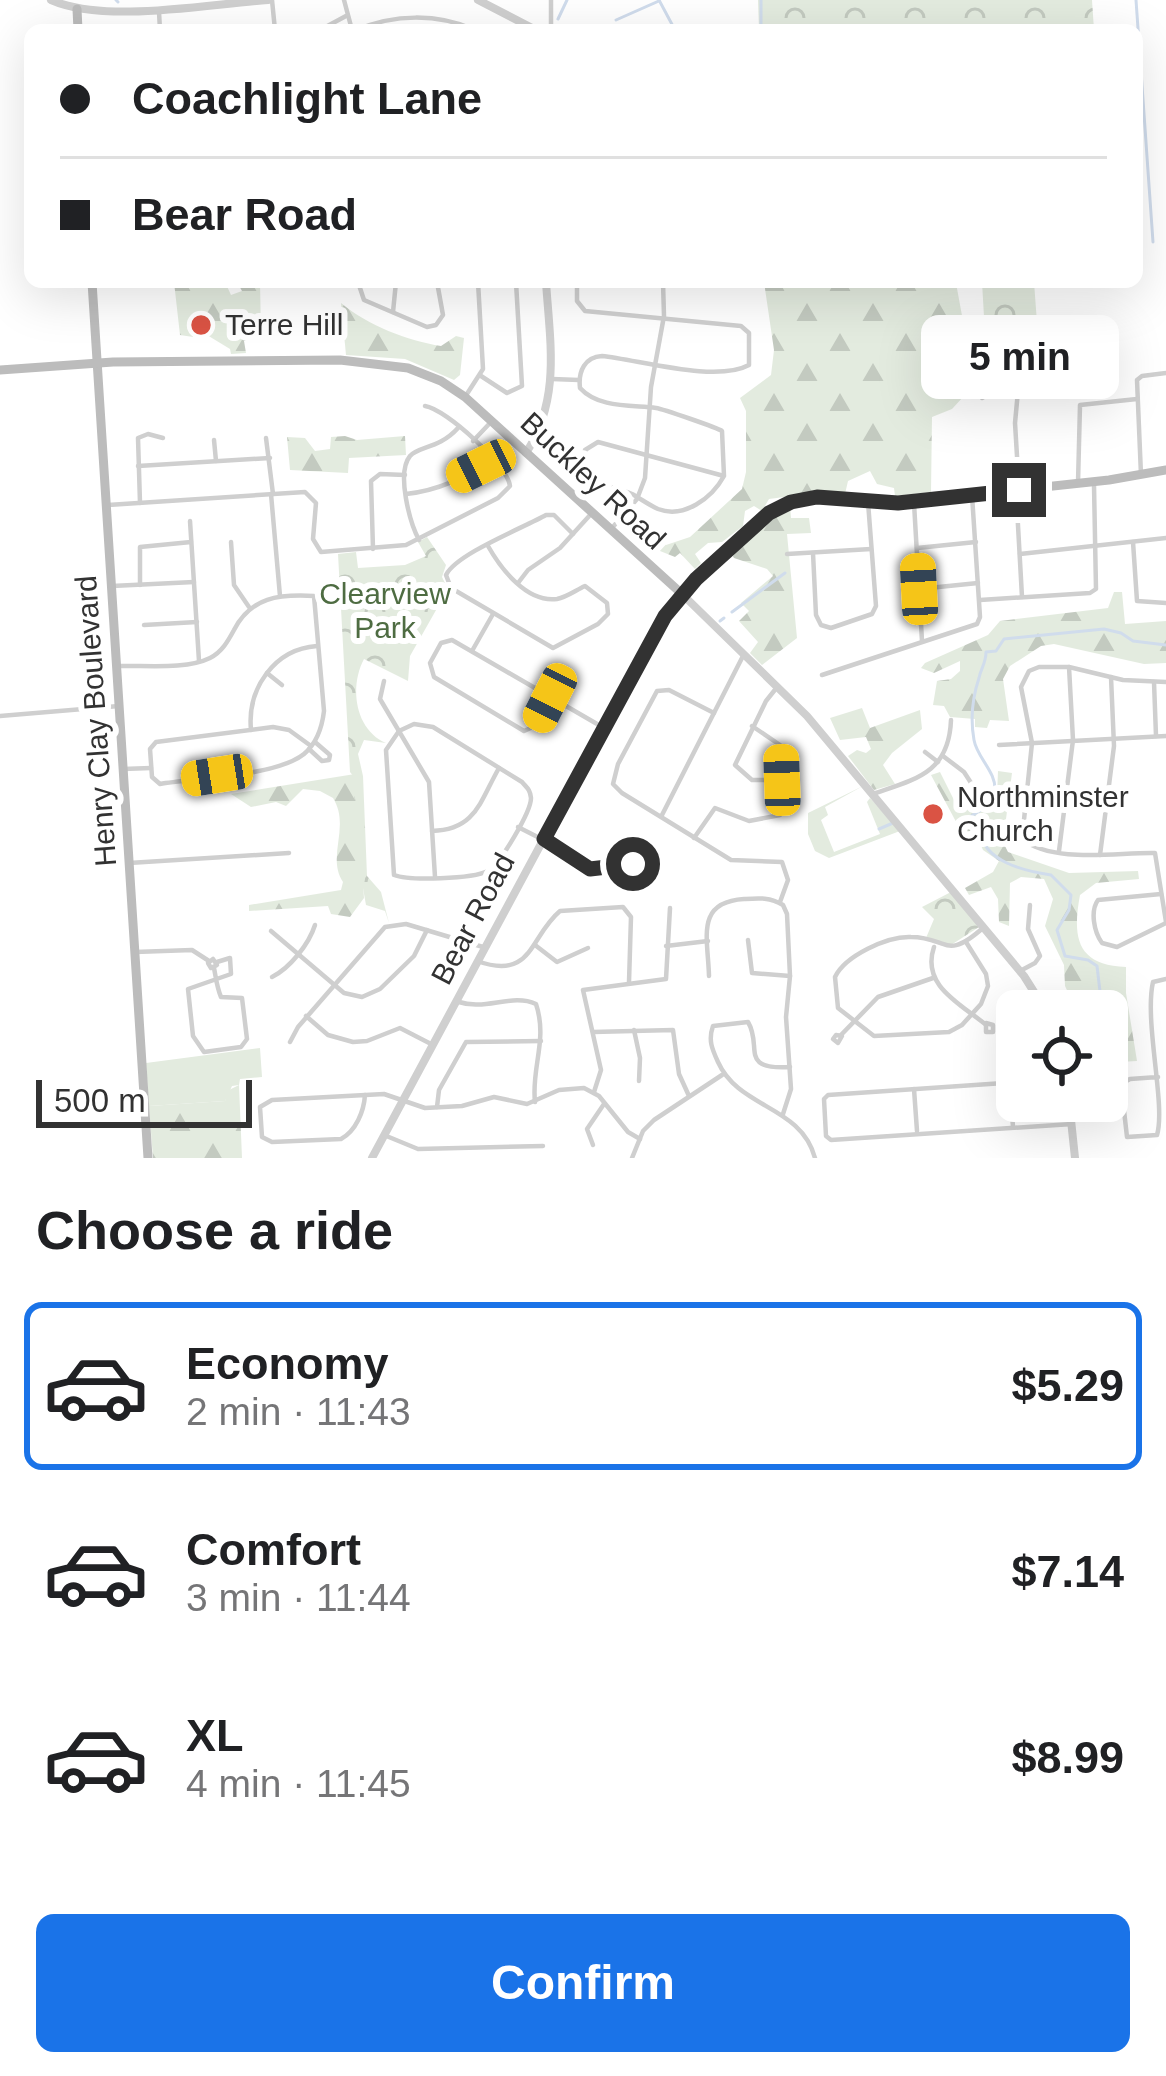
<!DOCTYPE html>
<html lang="en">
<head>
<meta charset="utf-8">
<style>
	:root { --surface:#fff; --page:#f2f2f2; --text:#202124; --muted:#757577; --line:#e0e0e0; --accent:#1a73e8 }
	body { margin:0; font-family:Helvetica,sans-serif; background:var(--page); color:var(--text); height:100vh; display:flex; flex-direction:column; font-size:45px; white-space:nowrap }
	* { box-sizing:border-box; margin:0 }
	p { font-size:39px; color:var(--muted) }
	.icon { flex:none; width:66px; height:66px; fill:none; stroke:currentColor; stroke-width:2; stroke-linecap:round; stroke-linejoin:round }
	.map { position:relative; height:1158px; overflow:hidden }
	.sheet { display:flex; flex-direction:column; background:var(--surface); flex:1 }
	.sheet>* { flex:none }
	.banner { position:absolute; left:24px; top:24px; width:1119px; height:264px; border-radius:18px; box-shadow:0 12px 48px #0002; display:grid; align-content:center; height:264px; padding:0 36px; background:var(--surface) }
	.fabs { position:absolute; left:996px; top:990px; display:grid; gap:24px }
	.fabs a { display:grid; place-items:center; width:132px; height:132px; border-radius:18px; background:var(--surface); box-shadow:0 12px 48px #0002; font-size:60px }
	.scale { position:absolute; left:36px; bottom:30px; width:216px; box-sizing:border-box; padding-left:12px; border:6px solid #323232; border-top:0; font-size:33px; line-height:42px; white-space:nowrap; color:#323232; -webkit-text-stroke:9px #fff; paint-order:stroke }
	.end { position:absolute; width:54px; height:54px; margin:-27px; border:15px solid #323232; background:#fff; box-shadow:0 0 0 6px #fff }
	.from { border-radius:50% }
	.bubble { position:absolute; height:84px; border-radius:18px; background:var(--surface); box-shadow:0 12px 48px #0002; font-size:39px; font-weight:700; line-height:84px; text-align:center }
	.car { position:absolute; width:36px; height:72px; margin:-36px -18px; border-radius:15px; box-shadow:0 0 9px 3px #0007; background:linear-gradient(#f5c518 24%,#345 0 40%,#f5c518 0 76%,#345 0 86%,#f5c518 0) }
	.banner b { display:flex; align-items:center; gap:42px; height:114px; font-size:45px }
	.banner b+b { border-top:3px solid var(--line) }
	.banner i { width:30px; height:30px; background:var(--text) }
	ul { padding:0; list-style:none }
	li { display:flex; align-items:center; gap:36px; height:168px; margin:0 24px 18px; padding:0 12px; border:6px solid transparent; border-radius:18px }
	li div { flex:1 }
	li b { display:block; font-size:45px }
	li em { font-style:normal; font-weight:700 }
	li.current { border-color:var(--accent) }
	li>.icon { width:108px; height:108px; stroke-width:1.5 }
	h2 { padding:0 36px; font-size:54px; line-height:144px }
	.action { display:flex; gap:24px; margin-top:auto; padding:24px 36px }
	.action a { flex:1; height:138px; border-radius:18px; background:var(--accent); color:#fff; font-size:48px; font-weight:700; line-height:138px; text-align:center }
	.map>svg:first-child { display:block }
	.grass { fill:#e3ebdf }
	.forest { fill:url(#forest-firs) }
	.park { fill:url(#park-crowns) }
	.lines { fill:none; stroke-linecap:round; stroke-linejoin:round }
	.stream { stroke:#d0dcec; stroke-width:3 }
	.minor { stroke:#cfcfcf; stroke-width:4.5 }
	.tertiary { stroke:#cfcfcf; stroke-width:8 }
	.secondary { stroke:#bcbcbc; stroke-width:9 }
	.route { stroke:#323232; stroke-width:15 }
	.poi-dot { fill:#da5344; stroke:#fff; stroke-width:4.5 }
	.labels { text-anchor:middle; stroke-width:12; stroke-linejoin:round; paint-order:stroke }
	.poi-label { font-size:30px; fill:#323232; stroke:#fff; text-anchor:start }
	.street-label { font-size:30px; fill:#323232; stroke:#fff }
	.park-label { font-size:30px; fill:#4e6c42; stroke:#fff }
</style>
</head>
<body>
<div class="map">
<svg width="1166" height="1158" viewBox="0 0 1166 1158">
	<defs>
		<pattern id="forest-firs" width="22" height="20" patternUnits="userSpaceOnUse" patternTransform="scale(3)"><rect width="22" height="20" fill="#e3ebdf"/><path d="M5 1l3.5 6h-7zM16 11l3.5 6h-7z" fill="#c3cac0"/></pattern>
		<pattern id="park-crowns" width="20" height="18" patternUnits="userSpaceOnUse" patternTransform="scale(3)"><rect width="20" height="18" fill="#e3ebdf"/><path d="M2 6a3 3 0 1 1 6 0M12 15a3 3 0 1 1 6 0" fill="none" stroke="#c3cac0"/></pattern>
	</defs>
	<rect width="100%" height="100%" fill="#fff"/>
	<g class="grass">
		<path d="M863,786L825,807L828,815L821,820L834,852L880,834L867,802L870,798L900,831L829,858L815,851L808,834V813Z"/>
		<path d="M260,1048L262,1077L240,1079L239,1085L232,1086L225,1101L149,1106L146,1063Z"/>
	</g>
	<g class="forest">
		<path d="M174,282H225L231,295L242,291L237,282H260L261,335L254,329L252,338L244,341L246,353L231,354L230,349L207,335L205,324L193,326V337L180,335Z"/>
		<path d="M764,282L956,283L965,332L953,347L949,377L964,381V396L952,409L932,417L931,492L895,496L894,488L877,484L870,471L848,481L845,494L822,492L769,499L762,511L754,506L745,511L743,526L722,542L708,543L695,554L701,563L695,569L680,553L675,557L650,547L659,539L666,545L690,537L742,489L746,472V411L740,398L771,375L774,350Z"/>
		<path d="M341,303C367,325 408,341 441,346L456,336L464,338L460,375L454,380L405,359L346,355Z"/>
		<path d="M345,436L357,440L405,436L406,455L349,458L348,473L290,470L287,437L305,438L315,451L330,449L331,437Z"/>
		<path d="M790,505L791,518H809L811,533L787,534L797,638L762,665L750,653L758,642L739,621L749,611L741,603L773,576L767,569L734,558L730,552L754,529Z"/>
		<path d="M1114,592H1122L1125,624L1166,621V663L1144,664L1054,644L1041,646L1010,666L1003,679L1009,721L990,720L987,728L975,727V719L950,717L944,706L933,705L937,681L951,679L960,671V661L934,673L921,668L925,663L988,635L1000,621L1108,608Z"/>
		<path d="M862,708L870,728L920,710L922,729L892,753L883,765L895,784L874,790L848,756L857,750L866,753L871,749L866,737L840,740L830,718Z"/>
		<path d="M998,771L1012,773L1003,842L1008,852L1069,873L1138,871L1139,879L1096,883L1080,895C1072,938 1077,965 1126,967V993L1137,1061L1118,1062L1107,1069V1055L1117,1042L1116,1028L1107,1023V1011H1082L1075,1007L1065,986L1064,965L1045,926L1053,899L1044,879L1021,877L1010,883L1009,926L999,922L998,899L991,887L969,895L965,888L993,872L999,861L983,850L974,830L962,833L931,775L940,772L957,806L986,809L997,796Z"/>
		<path d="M355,774L364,898L350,917L331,914L328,906L249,911V905L341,890L343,882C326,856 351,827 333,798L320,791L303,789L286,806L276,802L251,807L231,794Z"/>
		<path d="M239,1085L242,1158H153L149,1106L225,1101L227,1091Z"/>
	</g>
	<g class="park">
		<path d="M758,0H1092L1094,30H759Z"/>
		<path d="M982,282H1034L1040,363L1026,365L1023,353L1004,355L1005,368L990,370L988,386Z"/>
		<path d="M427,537L446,565L442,577L448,589L410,656L408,681L364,659C349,687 355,730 386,743L364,740L358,754L363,776L367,876L381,892L389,923L385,911L366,905L356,849L354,777L350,772L338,554L356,552L358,568L405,565L426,556L418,542Z"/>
		<path d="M951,892L979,927L951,945L926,938L934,919L922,907Z"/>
	</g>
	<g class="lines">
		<g class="stream">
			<path d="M116,0L118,2"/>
			<path d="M659,0L675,30"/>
			<path d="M1136,0L1153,242"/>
			<path d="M558,19L567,0"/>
			<path d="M616,20L659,1"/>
			<path d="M545,30L547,29"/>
			<path d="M761,30V0"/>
			<path d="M732,612L785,573"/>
			<path d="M720,621L724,618"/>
			<path d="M879,829L893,823"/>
			<path d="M1107,1060L1124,1044V1023L1101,1000L1097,966L1088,960L1065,956L1057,930L1069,910L1071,895L1051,875C1025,871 983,862 980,830L969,823L970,817C980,810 994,805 995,792C997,772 977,758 974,740C970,718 973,696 979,678C981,668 986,663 986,652L996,651L1004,639L1104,629L1121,633L1133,641L1166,645"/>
		</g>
		<g class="minor">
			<path d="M272,0L275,30"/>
			<path d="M344,0L352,30"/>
			<path d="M551,0V30"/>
			<path d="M159,12L160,30"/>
			<path d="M320,30L346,16"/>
			<path d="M356,30C394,14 437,13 475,30"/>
			<path d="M358,282L364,300L427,327L436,325L443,315L437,282"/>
			<path d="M577,282V301L585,311L741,326L749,333V365C716,383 640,360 602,356C585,357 578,371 580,388C598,408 631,405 656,408C663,409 718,428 722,431L724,476C712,498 684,519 658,509C649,505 641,499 632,494C615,486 602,488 588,475L585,450L598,442L724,476"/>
			<path d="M393,312L396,282"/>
			<path d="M481,376L507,393L522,386L516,282"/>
			<path d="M552,379L579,380"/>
			<path d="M465,397L483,369L478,282"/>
			<path d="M982,398L1002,387L1018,391L1015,423L1019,489"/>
			<path d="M266,438L273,494"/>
			<path d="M214,440L216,461"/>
			<path d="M473,441L490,423"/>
			<path d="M138,466L270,458"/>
			<path d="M1141,475L1137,380L1142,376L1166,373"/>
			<path d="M1078,483L1080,405L1137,399"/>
			<path d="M1016,490L1022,597"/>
			<path d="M271,494L280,596"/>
			<path d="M406,494C434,491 471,478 490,456"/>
			<path d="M140,503L138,438L148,434L163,438"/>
			<path d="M914,503L922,641"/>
			<path d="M108,505L305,492L316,503L313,539L321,552L406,545L498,498L510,486C508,466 446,409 425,406"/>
			<path d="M190,521L199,661"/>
			<path d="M612,528L637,499L645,478L651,387L664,316L663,282"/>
			<path d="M419,540C410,523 396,473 410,456C419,446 439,449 458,428"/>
			<path d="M231,542L234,585L249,607"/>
			<path d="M1133,542L1137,601L1166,603"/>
			<path d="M488,546C501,569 527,603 557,599C567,597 576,590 585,586L607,603L608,614L598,624L553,648L451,588L446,575C456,554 523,528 546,515H554L573,534"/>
			<path d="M917,548L976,542"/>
			<path d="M373,549L371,481L380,474L405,475"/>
			<path d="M813,553L816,615L821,625L831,628L872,614L876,606L868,502"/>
			<path d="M787,554L871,549"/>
			<path d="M1020,554L1166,538"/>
			<path d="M518,583L528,570L560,548L591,514"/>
			<path d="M140,585V547L191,542"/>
			<path d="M112,586L194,582"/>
			<path d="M919,589L978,583"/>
			<path d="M980,600L1090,593L1096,589L1094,485"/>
			<path d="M144,625L197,622"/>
			<path d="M472,651L493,614"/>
			<path d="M117,666C144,665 186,670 210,658C222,652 228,641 234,630C251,597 279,594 314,596L324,711C322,728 317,743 304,754C277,776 196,778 160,784L152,777L150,749L156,742L273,727L289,730L311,746"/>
			<path d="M267,673L282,685"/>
			<path d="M822,675L977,624L980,617L972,495"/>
			<path d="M384,681L380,699L429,782L435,877"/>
			<path d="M1154,682L1156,736"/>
			<path d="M1166,682L1123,680L1069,667H1039L1029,671L1021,687L1032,743L1022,839C1054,864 1117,852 1155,853L1166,922"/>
			<path d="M778,686L766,701L735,765L752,780H782"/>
			<path d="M549,698L535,726L524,731L434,677L430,663L441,643L452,640L604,728"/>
			<path d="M714,713L669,690L657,691L618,764L613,784L622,793L731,860L782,862L788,880L780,902"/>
			<path d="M0,716L119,706"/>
			<path d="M414,724L433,727L522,782C527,788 530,789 531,798C531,812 500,864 488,871C472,879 409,881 394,875L386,750L399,731Z"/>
			<path d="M251,730C247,689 274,649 317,646"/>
			<path d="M999,745L1166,736"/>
			<path d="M309,749L322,761L329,760L330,755L315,742"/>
			<path d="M925,752L938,762"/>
			<path d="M943,756L964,772L975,789"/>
			<path d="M123,769L151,768"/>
			<path d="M873,794C916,779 949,773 951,720"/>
			<path d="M662,815L744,654"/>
			<path d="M518,827L567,852L590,869L624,867L642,858"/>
			<path d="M432,831C476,830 480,801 499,768"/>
			<path d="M694,838L715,808L749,821L780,815V745L752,726"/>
			<path d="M1059,851L1073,740L1069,667"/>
			<path d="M1100,855L1114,746L1111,677"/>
			<path d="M129,863L289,853"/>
			<path d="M1161,894L1098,900C1090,911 1094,932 1102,943L1117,947L1166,923"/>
			<path d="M271,931L344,993L362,997L380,989L414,956L427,930"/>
			<path d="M748,940L752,973L790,976"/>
			<path d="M966,942L986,974L988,986L981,1004L962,1025L949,1032L874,1036L838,1008L835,977C845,956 887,936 911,937C948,937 945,962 984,927"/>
			<path d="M535,945L557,962L588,948"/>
			<path d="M666,946L708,941"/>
			<path d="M934,947C921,985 959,1003 985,1024"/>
			<path d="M135,952L192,950L209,961"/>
			<path d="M213,959L217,965L211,968L208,963Z"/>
			<path d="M477,961C533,981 529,937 560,911L623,907L631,917L629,982"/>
			<path d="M214,968C216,978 217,988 221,997L242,998L247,1039L241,1047L204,1052L193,1036L188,989L231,974L230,958L217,962"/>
			<path d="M1020,971L1035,963L1040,956L1028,929L1030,905"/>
			<path d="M709,976C708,938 695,902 744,899C759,898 770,897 783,905L787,914L790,976L786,1017L791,1089L783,1114"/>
			<path d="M272,977C290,968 309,944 315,925"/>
			<path d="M459,1002C485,1011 512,993 536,1004C548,1040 531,1068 535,1102"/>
			<path d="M306,1016L328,1035L353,1042L367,1041L400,1028L433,1045"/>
			<path d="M986,1023L993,1025V1032H986Z"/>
			<path d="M634,1030L640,1058L639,1081"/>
			<path d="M593,1032L673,1030L679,1074L689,1096"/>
			<path d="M836,1035L842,1036L838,1043L833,1039Z"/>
			<path d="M841,1035L878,997L933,978"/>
			<path d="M290,1042L298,1027L385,927L406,924L483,947"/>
			<path d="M790,1067C738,1070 763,1047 748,1022L713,1026C708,1040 712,1049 718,1062C739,1109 801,1105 815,1158"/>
			<path d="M1158,1077L1130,1079L1121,1084L1127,1137L1157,1135C1166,1105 1144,1022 1153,982L1166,979"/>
			<path d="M914,1089L917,1131"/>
			<path d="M594,1092L601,1070L583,990L666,979L670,908"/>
			<path d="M365,1095C364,1111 356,1131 341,1139L272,1142L262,1137L260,1107L272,1100L384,1094L425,1108L462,1106L494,1097L527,1104L559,1090L584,1088L599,1096L628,1132L640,1139"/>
			<path d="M437,1107L439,1090L466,1042L541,1041"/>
			<path d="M1013,1127L1010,1089L1004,1083L828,1095L824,1099L826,1136L831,1140L1072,1124"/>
			<path d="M384,1135L418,1149L543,1146"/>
			<path d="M593,1145L587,1129L604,1104"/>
			<path d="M632,1158L643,1131L654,1120L722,1075"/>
		</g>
		<g class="tertiary">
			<path d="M51,0C106,24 208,4 268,0"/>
			<path d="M478,0L536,30"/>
			<path d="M526,453C561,399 550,343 546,282"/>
			<path d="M1069,1101L1075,1158"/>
			<path d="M372,1158L627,684L682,594L807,716L1024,976L1046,1011"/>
		</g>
		<g class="secondary">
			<path d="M77,9L78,30"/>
			<path d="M92,282L148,1158"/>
			<path d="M0,370L113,362L340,360L408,368L441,381L465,397L682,594L757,522L796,500L826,497L897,503L1109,480L1166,470"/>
		</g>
	</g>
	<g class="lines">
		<path class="route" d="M633,864L590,869L544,839L665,616L696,579L769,513L791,502L817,497L898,503L1019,490"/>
	</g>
	<g class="poi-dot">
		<circle cx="201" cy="325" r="12"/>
		<circle cx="933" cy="814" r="12"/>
	</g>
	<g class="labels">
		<g class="poi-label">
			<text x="225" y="335">Terre Hill</text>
			<text x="957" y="807">Northminster<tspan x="957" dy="34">Church</tspan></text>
		</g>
		<g class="street-label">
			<text transform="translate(593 481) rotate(43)" y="10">Buckley Road</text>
			<text transform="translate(96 721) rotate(-94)" y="10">Henry Clay Boulevard</text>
			<text transform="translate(473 919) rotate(-62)" y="10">Bear Road</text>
		</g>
		<g class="park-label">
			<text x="385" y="604">Clearview<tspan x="385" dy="34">Park</tspan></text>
		</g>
	</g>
</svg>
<div class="fabs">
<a><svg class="icon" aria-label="locate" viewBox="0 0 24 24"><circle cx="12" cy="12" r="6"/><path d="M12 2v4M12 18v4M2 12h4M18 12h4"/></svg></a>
</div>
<div class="scale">500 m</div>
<i class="end from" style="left:633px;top:864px"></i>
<i class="end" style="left:1019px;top:490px"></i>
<div class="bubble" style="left:921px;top:315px;width:198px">5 min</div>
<i class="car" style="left:481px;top:466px;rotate:244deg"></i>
<i class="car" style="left:919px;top:589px;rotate:357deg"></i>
<i class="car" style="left:550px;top:698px;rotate:207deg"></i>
<i class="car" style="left:217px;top:775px;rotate:261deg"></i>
<i class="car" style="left:782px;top:780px;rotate:358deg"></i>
<div class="banner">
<b><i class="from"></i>Coachlight Lane</b>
<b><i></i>Bear Road</b>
</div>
</div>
<section class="sheet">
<h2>Choose a ride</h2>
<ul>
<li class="current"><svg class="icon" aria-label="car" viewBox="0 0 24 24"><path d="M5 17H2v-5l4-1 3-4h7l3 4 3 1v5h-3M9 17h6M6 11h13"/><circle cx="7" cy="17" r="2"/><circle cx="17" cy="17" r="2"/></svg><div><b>Economy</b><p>2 min · 11:43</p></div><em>$5.29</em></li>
<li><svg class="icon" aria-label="car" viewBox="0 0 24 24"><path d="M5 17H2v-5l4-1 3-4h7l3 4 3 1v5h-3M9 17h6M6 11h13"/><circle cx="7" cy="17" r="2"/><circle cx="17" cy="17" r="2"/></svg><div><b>Comfort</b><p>3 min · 11:44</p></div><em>$7.14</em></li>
<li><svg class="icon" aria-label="car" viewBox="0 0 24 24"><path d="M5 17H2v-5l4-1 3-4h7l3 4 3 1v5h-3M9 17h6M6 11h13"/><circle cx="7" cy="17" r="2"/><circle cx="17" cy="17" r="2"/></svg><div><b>XL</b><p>4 min · 11:45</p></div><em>$8.99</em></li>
</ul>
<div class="action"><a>Confirm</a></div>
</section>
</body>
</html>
